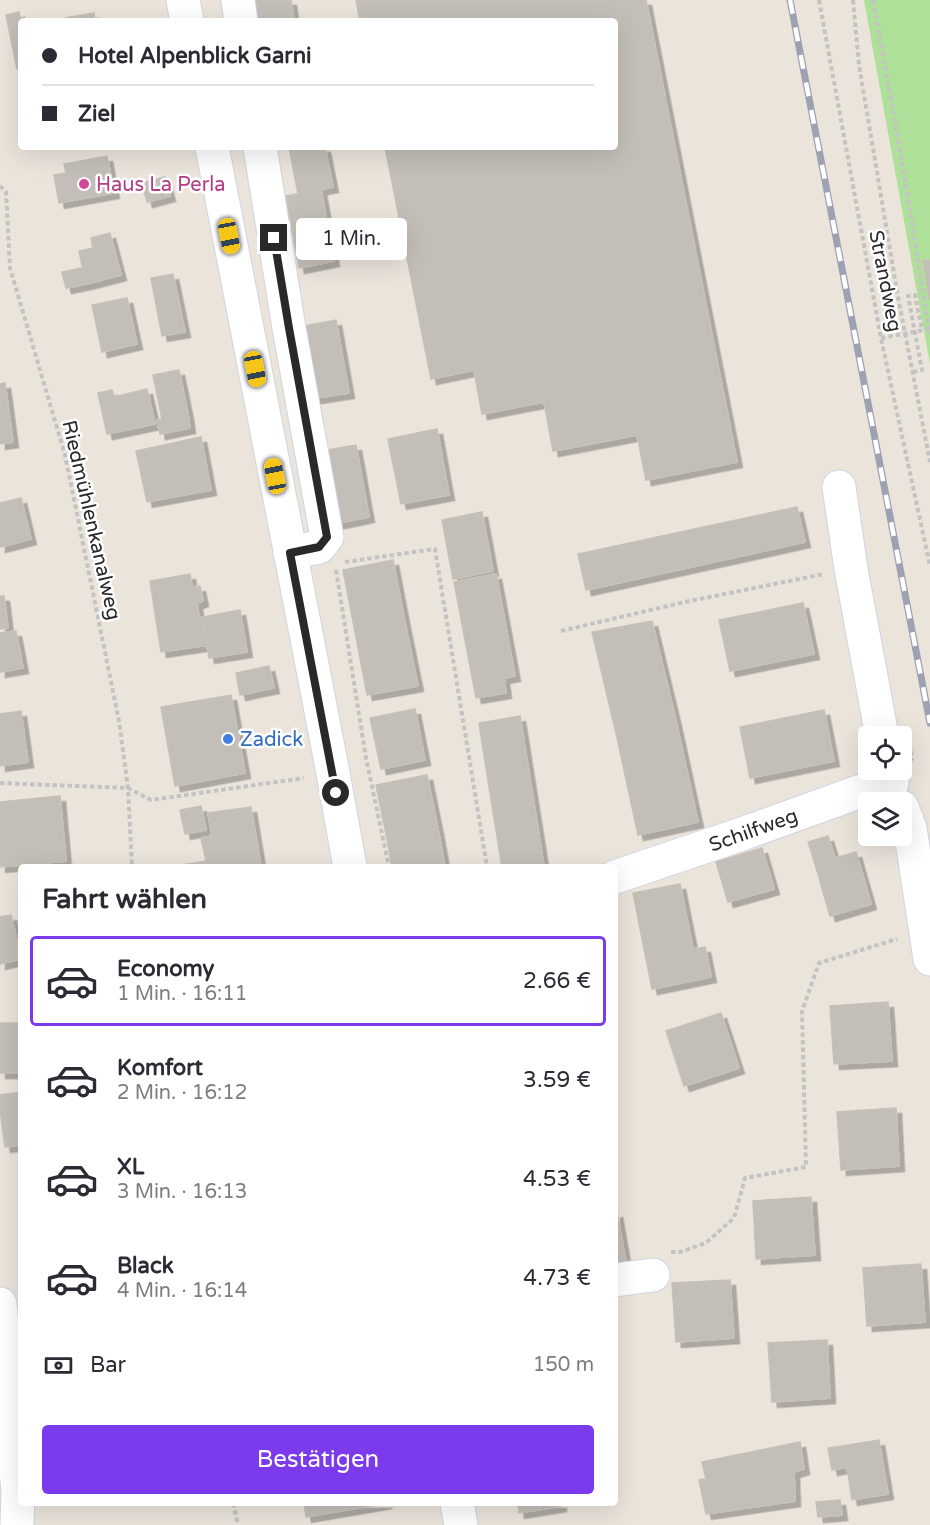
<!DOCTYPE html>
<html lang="de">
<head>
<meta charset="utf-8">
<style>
	:root { --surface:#fff; --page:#f2f2f3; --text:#2b2b33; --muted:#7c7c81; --line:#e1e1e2; --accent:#7c3aed }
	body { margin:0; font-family:"Varela Round",sans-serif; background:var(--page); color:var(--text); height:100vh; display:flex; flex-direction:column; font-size:22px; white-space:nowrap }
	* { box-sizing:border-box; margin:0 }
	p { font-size:20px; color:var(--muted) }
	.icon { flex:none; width:33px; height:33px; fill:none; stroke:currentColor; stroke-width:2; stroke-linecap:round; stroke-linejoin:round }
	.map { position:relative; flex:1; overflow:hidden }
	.drawer { position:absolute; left:18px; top:864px; width:600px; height:642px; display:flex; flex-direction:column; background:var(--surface); border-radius:6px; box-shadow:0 6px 24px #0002 }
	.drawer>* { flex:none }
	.guide { position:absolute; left:18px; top:18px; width:600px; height:132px; border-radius:6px; box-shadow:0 6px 24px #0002; display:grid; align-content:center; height:132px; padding:0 24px; background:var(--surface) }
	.buttons { position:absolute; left:858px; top:726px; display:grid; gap:12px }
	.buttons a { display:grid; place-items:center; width:54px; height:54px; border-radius:6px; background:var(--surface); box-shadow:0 6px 24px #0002; font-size:30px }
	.end { position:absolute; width:27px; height:27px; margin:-14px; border:8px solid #292929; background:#fff; box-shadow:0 0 0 3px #fff }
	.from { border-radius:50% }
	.bubble { position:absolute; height:42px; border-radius:6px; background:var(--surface); box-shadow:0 6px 24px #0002; font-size:20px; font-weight:600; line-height:42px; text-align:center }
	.car { position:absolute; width:18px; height:36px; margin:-18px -9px; border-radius:8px; box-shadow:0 0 4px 2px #0007; background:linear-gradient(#f5c518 24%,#345 0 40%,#f5c518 0 76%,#345 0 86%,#f5c518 0) }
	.guide b { display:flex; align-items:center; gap:21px; height:57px; font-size:22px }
	.guide b+b { border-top:2px solid var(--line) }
	.guide i { width:15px; height:15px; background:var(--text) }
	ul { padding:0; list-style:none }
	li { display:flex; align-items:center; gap:18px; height:90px; margin:0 12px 9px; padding:0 12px; border:3px solid transparent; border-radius:6px }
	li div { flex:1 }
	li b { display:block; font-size:22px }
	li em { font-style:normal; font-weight:600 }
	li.current { border-color:var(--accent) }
	li>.icon { width:54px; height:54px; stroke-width:1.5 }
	h2 { padding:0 24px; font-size:27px; line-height:72px }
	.pay { display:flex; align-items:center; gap:15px; height:66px; padding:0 24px; font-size:22px }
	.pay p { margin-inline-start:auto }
	.action { display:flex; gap:12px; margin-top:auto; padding:12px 24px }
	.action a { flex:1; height:69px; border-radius:6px; background:var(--accent); color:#fff; font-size:24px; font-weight:600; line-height:69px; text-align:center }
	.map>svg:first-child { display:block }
	.green { fill:#afe099 }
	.building { fill:#c3beb8; stroke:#c6c0b5; stroke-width:1.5; filter:url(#shadow) }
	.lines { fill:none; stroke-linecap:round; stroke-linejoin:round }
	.minor-casing { stroke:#d0d3e2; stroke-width:35 }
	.path { stroke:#c3c3c3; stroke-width:4; stroke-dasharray:4.5 3; stroke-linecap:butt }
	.minor { stroke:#fff; stroke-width:33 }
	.rail-casing { stroke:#9ea1b3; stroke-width:7 }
	.rail { stroke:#fff; stroke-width:4.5; stroke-dasharray:14; stroke-linecap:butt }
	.route { stroke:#292929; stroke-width:8 }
	.hotel-dot { fill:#d1479c; stroke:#fff; stroke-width:2 }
	.shop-dot { fill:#3f7fe0; stroke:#fff; stroke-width:2 }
	.labels { text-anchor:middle; stroke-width:5; stroke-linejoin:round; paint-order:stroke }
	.hotel-label { font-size:20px; fill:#b23c85; stroke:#fff; text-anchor:start }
	.street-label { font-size:20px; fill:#292929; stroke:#fff }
	.shop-label { font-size:20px; fill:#366cbe; stroke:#fff; text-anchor:start }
</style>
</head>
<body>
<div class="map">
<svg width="930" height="1525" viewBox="0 0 930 1525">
	<defs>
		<filter id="shadow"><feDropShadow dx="5.5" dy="5.5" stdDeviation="0" flood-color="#0004"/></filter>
	</defs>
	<rect width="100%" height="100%" fill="#ebe4db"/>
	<path class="green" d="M864,0H930V364Z"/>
	<g class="building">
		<path d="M247,0H291L294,21H250Z"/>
		<path d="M356,0H646L737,462L646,480L637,435L553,451L544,402L482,414L474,370L431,379L385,147H615V21H360Z"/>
		<path d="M19,12L21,21V68L17,69L6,15Z"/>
		<path d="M94,13L95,21H66V18Z"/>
		<path d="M289,147H325L333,187L298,194Z"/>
		<path d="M107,156L114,193L59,203L54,175L66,173L64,164Z"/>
		<path d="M165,177L170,196L147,202L142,183Z"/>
		<path d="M321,189L334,261L299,268L286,196Z"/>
		<path d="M110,233L121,275L86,284L79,251L93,248L91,238Z"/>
		<path d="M930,260V300L923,261Z"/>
		<path d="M82,268L86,284L66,288L62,272Z"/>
		<path d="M173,274L185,332L162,336L151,278Z"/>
		<path d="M127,298L137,344L102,352L92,305Z"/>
		<path d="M336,320L349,393L311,399L298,327Z"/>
		<path d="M179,370L188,414L162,419L153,375Z"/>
		<path d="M5,383L13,442L0,444V384Z"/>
		<path d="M147,389L155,424L107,434L98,393L112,390L114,397Z"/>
		<path d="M188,414L190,428L160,434L157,420Z"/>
		<path d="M437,429L449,495L401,504L388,439Z"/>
		<path d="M201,437L211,490L147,502L136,451Z"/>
		<path d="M356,445L369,517L334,524L321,451Z"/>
		<path d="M21,498L31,539L0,547V503Z"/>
		<path d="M797,507L805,542L586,590L578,554Z"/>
		<path d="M482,512L493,571L453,579L442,520Z"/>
		<path d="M393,560L405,623L355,632L343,570Z"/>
		<path d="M190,574L192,587L200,586L203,601L197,603L199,617H203L207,645L161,652L150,581Z"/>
		<path d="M496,574L515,676L504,678L506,693L476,698L454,582Z"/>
		<path d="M0,596H4L8,628L0,629Z"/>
		<path d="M803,603L814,654L730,671L719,620Z"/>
		<path d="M240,610L247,652L209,658L203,617Z"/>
		<path d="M652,621L676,721L616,733L592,632Z"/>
		<path d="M405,623L418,686L367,695L355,632Z"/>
		<path d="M16,631L23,668L0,672V633Z"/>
		<path d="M269,666L274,688L240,695L236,673Z"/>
		<path d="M231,695L245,773L175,786L161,707Z"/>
		<path d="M415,709L425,760L381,769L370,718Z"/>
		<path d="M824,710L834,761L750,778L740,727Z"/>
		<path d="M21,711L28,762L0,766V714Z"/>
		<path d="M520,716L544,867H502L491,800L479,723Z"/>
		<path d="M676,721L698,822L638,835L616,733Z"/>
		<path d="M427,775L438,829L387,839L376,785Z"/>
		<path d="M60,796L66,861L0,867V802Z"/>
		<path d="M201,806L206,830L185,834L180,810Z"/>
		<path d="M251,807L261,867H170L206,861L201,838L212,836L208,813Z"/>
		<path d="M438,829L445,867H392L387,839Z"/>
		<path d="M828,836L835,858L815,864L808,842Z"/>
		<path d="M762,848L774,889L728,902L716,862Z"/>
		<path d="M856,852L871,904L830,916L815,864Z"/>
		<path d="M680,884L693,949L705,947L711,977L652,989L633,893Z"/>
		<path d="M11,915L21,959L0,964V917Z"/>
		<path d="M888,1002L892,1061L834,1064L830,1006Z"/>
		<path d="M721,1013L739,1068L684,1086L666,1031Z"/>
		<rect x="0" y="1023" width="21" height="50"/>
		<path d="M21,1092V1145L5,1147L0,1110V1095Z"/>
		<path d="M896,1108L899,1166L841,1170L837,1112Z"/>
		<path d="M811,1197L815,1255L756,1259L753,1201Z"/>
		<path d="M617,1212L627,1268L615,1270V1213Z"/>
		<path d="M921,1264L925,1322L867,1326L863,1268Z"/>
		<path d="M730,1280L734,1338L676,1342L672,1283Z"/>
		<path d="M827,1340L830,1398L772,1402L768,1343Z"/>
		<path d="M879,1440L888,1494L852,1500L847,1467L832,1470L828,1448Z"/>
		<path d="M800,1442L804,1469L794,1472L795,1501L706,1514L699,1480L706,1479L702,1462Z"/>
		<path d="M840,1500L842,1515L818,1517L816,1502Z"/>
		<path d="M304,1503H387L306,1517Z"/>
		<path d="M518,1503H561V1506L519,1513Z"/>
	</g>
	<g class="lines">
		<defs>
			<g id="minor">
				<path d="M183,0L187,21"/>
				<path d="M238,0L241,21"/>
				<path d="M212,147L333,773L350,867"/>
				<path d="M260,147L289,328L327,537L319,547L290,553"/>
				<path d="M839,487L851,569L882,736"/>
				<path d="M902,807L910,828L930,959"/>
				<path id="s1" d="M615,877L742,834L861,791L892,783"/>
				<path d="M615,1280L653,1275"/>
				<path d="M0,1304L18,1491L17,1525"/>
				<path d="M457,1503L461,1525"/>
			</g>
		</defs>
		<use href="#minor" class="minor-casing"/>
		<g class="path">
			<path d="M819,0L881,338L930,566"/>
			<path d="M853,0L859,65L898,297L930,462"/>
			<path d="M873,0L898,138L930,334"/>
			<path d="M0,186L6,192L10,268L65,455L119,721L128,788L132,867"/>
			<path d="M881,338L930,329"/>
			<path d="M913,372L922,370L908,296L915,295L922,330"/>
			<path d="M345,562L435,549L487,867"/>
			<path d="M336,570L366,758L389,867"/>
			<path d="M561,631L685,602L824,574"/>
			<path d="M908,759H912L910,746"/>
			<path d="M0,783L128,788L151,800L304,778"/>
			<path d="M671,1252H680L706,1243L734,1218L745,1178L806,1167L802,1011L819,963L897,939"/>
			<path d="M233,1503L238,1525"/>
		</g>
		<use href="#minor" class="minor"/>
		<defs>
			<path id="rail" d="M790,0L930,723"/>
		</defs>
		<use href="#rail" class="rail-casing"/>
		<use href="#rail" class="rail"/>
	</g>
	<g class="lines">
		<path class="route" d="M274,238L289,328L327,537L319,547L290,553L336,793"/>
	</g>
	<circle class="hotel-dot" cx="84" cy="184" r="6"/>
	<circle class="shop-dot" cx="228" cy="739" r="6"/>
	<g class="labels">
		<g class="hotel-label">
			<text x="96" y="191">Haus La Perla</text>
		</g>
		<g class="street-label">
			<text transform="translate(886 281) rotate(79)" y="7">Strandweg</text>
			<text transform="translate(92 520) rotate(77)" y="7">Riedmühlenkanalweg</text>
			<text dy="7" stroke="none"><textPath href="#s1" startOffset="146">Schilfweg</textPath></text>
		</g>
		<g class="shop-label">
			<text x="240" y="746">Zadick</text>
		</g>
	</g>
</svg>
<div class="buttons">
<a><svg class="icon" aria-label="locate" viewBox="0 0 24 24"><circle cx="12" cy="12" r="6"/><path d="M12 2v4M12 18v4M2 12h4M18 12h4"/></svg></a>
<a><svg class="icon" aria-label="layers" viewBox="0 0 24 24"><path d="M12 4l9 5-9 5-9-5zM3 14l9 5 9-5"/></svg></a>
</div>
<i class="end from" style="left:336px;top:793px"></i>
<i class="end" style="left:274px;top:238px"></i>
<div class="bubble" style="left:296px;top:218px;width:111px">1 Min.</div>
<i class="car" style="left:229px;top:236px;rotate:169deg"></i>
<i class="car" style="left:255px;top:369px;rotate:169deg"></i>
<i class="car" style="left:275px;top:476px;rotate:349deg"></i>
<div class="guide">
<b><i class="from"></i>Hotel Alpenblick Garni</b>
<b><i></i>Ziel</b>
</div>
<section class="drawer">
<h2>Fahrt wählen</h2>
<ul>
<li class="current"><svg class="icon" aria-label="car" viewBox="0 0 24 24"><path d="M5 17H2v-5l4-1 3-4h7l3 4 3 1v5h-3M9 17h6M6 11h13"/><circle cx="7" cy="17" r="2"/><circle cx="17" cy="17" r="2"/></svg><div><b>Economy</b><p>1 Min. · 16:11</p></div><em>2.66 €</em></li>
<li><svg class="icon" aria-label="car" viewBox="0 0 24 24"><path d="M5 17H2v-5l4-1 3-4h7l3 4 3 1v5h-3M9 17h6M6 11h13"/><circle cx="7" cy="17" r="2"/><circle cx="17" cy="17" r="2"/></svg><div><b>Komfort</b><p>2 Min. · 16:12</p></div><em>3.59 €</em></li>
<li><svg class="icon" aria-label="car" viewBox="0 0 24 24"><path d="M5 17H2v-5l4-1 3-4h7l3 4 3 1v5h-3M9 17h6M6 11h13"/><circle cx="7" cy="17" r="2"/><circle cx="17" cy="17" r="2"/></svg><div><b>XL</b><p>3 Min. · 16:13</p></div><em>4.53 €</em></li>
<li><svg class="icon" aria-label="car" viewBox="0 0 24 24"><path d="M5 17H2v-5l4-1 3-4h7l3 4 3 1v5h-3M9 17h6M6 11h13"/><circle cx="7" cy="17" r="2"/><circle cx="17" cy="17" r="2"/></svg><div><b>Black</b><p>4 Min. · 16:14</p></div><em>4.73 €</em></li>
</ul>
<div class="pay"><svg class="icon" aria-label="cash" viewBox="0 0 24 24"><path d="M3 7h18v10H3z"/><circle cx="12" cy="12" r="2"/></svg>Bar<p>150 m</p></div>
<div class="action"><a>Bestätigen</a></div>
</section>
</div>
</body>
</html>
